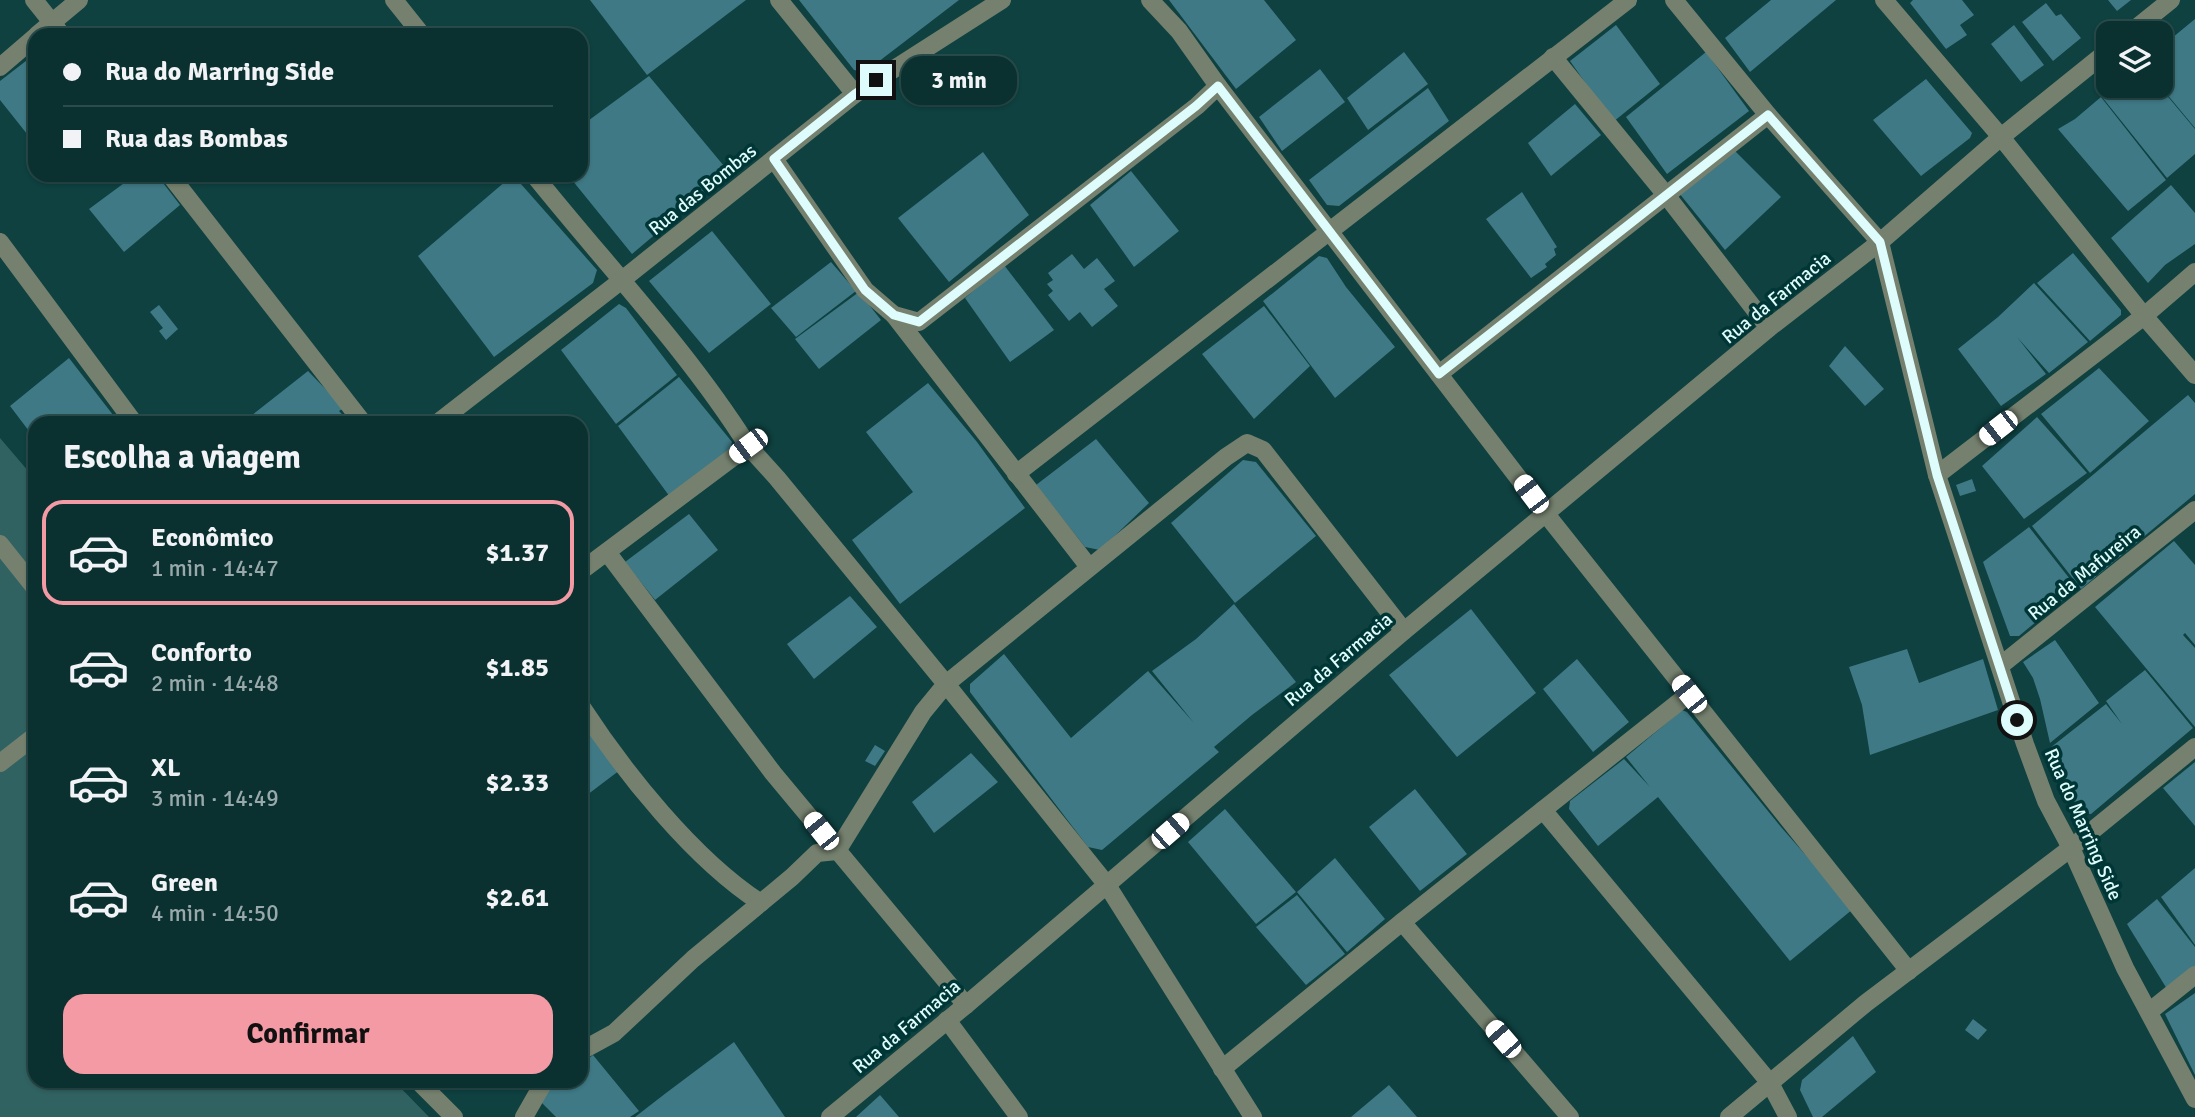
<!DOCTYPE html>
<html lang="pt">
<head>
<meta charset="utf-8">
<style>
	:root { --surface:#0a3130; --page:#133938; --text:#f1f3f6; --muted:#99a9ab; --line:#2a4c4c; --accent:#f49aa4 }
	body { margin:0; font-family:Signika,sans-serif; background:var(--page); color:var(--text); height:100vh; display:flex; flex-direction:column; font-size:26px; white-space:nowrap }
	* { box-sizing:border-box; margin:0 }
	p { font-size:23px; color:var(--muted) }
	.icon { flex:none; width:38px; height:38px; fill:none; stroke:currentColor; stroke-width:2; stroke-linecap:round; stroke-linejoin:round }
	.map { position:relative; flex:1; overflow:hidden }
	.sheet { position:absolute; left:28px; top:416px; width:560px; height:672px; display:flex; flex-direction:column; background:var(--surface); border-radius:21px; box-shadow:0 2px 5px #0004,0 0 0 2px var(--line) }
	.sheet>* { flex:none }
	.guide { position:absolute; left:28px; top:28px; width:560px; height:154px; border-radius:21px; box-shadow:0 2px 5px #0004,0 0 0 2px var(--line); display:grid; align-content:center; height:154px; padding:0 35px; background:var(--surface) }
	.controls { position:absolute; left:2096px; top:21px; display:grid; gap:14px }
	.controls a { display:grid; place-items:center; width:77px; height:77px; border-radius:14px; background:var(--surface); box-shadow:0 2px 5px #0004,0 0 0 2px var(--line); font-size:35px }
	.end { position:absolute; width:32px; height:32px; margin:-16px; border:9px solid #ddfcfb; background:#111; box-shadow:0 0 0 4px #111 }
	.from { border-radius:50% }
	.bubble { position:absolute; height:49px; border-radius:21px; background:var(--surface); box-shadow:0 2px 5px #0004,0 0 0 2px var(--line); font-size:23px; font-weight:800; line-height:49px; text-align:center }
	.car { position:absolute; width:21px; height:42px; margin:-21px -10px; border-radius:9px; box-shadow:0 0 5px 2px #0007; background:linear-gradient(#fff 24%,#345 0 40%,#fff 0 76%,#345 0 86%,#fff 0) }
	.guide b { display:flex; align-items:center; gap:24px; height:66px; font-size:26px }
	.guide b+b { border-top:2px solid var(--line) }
	.guide i { width:18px; height:18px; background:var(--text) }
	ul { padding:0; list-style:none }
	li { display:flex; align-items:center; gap:21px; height:105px; margin:0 14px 10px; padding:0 21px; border:4px solid transparent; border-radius:21px }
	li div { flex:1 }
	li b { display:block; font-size:26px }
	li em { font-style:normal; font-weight:800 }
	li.selected { border-color:var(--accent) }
	li>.icon { width:63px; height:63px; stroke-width:1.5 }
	h2 { padding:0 35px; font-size:32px; line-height:84px }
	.button { display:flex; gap:14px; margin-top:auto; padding:14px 35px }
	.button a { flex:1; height:80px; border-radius:21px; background:var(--accent); color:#111; font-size:28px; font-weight:800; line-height:80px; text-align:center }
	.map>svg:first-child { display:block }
	.green { fill:#306261 }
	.building { fill:#3e7985 }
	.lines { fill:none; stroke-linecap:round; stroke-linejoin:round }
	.minor { stroke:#75806e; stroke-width:18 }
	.route { stroke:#ddfcfb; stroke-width:9 }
	.labels { text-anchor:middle; stroke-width:7; stroke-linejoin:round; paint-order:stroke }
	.street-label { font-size:19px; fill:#ddfcfb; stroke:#003736 }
</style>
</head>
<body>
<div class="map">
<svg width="2195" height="1117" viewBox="0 0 2195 1117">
	<rect width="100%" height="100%" fill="#0e4140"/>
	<path class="green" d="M0,438L35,479V1082H395L429,1117H0Z"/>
	<g class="building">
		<path d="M590,0H746L647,75Z"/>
		<path d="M799,0H959L865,72L854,70Z"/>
		<path d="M1169,0H1264L1296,40L1236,89Z"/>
		<path d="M1771,0H1836L1750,72L1725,38Z"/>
		<path d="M1913,0H1962L1974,15L1960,25L1967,35L1946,49L1910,3Z"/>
		<path d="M2108,0H2131L2117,11Z"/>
		<path d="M2046,3L2056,16L2061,14L2081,38L2053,61L2022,22Z"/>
		<path d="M2195,19V128L2161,87V47Z"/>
		<path d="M1616,25L1660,84L1613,122L1570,61Z"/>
		<path d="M2014,25L2044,65L2021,82L1991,44Z"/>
		<path d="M1404,52L1428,84L1368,130L1347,98Z"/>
		<path d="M1706,52L1749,111L1667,174L1626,117Z"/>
		<path d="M35,54V144L0,100V81Z"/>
		<path d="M1320,69L1345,102L1282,151L1259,117Z"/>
		<path d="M649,76L729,172L632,254L568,175H581V126Z"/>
		<path d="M1926,79L1972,133L1970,138L1921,176L1873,120Z"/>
		<path d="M2115,86H2159L2195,129V154L2167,178L2102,97Z"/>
		<path d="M1428,88L1449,121L1339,206L1327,205L1309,180Z"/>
		<path d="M2101,97L2166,180L2128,211L2058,129L2075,119Z"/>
		<path d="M1575,104L1601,135L1551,176L1528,143Z"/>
		<path d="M1734,150L1781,197L1725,250L1679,193Z"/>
		<path d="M983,152L1029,215L949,282L898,218Z"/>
		<path d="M1131,171L1179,231L1134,267L1090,205Z"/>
		<path d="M135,175H157L180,205L124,252L89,209Z"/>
		<path d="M513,175L597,270L593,283L494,357L418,256Z"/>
		<path d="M2171,185L2195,213V244L2165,265L2148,283L2111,238Z"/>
		<path d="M1522,192L1557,247L1554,249L1556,255L1545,264L1547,267L1531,278L1486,219Z"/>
		<path d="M712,231L771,304L709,353L649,281Z"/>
		<path d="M2073,253L2121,310V315L2090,341L2037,283Z"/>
		<path d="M1072,254L1084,269L1097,258L1115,281L1104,289L1118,306L1092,327L1080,312L1069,321L1048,295L1053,291L1047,284L1053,280L1048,273Z"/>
		<path d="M1319,256L1327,258L1346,287L1395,347L1335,398L1263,301Z"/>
		<path d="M831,262L856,291L796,337L771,308Z"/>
		<path d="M1004,265L1054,330L1010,362L965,298Z"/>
		<path d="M2034,283L2088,342L2049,373L2017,337L2046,374L2001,406L1958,349L1998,317Z"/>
		<path d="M859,292L881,320L819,369L795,339Z"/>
		<path d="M619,304L626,308L677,375L616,424L561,350Z"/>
		<path d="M159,305L178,329L166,340L159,331L163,328L150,312Z"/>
		<path d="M1264,306L1310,366L1254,419L1202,354Z"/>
		<path d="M1845,346L1884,389L1865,406L1829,366Z"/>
		<path d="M69,358L120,424H35V439L10,406Z"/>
		<path d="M2099,368L2149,421L2090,473L2041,414Z"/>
		<path d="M308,371L344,408L339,411L351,424H251L247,419Z"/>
		<path d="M679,377L732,442L730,450L670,497L618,426Z"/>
		<path d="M928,383L977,442L1025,508L900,604L852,540L913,492L866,432Z"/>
		<path d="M2188,395L2195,403V494L2081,589L2032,526Z"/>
		<path d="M2037,417L2087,473L2024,519L1982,466Z"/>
		<path d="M1096,439L1149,503L1100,550L1085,547L1036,485Z"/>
		<path d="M1243,460L1256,462L1316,536L1235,603L1171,523Z"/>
		<path d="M1972,479L1976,491L1960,496L1956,485Z"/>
		<path d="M689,514L718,550L655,600L625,562Z"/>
		<path d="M2029,527L2077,588L2019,636H2010L1983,562Z"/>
		<path d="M2174,541L2195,565V645L2185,633L2183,635L2195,648V727L2095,607Z"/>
		<path d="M850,596L877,627L814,679L787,644Z"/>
		<path d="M1234,604L1296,682L1252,715L1214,747L1219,752L1102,850L1088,847L970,692V684L1004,654L1071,738L1148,671L1194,723L1152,671L1196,639Z"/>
		<path d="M1471,609L1536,693L1457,757L1389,675Z"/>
		<path d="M2055,640L2099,703L2050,743L2040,699L2033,678L2023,662Z"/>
		<path d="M1907,649L1919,683L1983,659L1998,710L1870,755L1862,705L1849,667Z"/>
		<path d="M1577,659L1629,722L1593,752L1543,689Z"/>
		<path d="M2145,670L2193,728L2091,814L2079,813L2050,748L2106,704L2122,724L2106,701Z"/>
		<path d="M1682,710L1687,712L1781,827L1853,909L1790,961L1658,797L1598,846L1569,809L1570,801L1624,759L1650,787L1626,757Z"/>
		<path d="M581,718L620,770L587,795L581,787Z"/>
		<path d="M875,745L885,751L875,766L865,761Z"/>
		<path d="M971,753L998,782L934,833L912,802Z"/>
		<path d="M2195,762V826L2163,788Z"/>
		<path d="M1415,789L1467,854L1420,891L1369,827Z"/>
		<path d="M1225,809L1296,892L1256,924L1188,842Z"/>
		<path d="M1335,858L1385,919L1347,952L1297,892Z"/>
		<path d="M2195,868V945L2161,897Z"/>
		<path d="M1297,895L1345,954L1306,985L1256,927Z"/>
		<path d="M2157,899L2195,947V967L2167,989L2127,924Z"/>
		<path d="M2195,993V1075L2165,1014Z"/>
		<path d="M1973,1019L1987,1030L1978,1040L1965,1030Z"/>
		<path d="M1853,1036L1876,1072L1822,1117H1813L1800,1090L1802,1080Z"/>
		<path d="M734,1042L785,1117H635L666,1093Z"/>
		<path d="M593,1055L639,1111L630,1117H556L540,1101L541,1094L558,1082H581V1064Z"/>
		<path d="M1389,1085L1417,1117H1351Z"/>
		<path d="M880,1095L899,1117H856Z"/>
	</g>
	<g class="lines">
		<g class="minor">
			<path d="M34,0L62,35"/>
			<path d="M394,0L422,35"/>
			<path d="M779,0L855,94"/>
			<path d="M1674,0L1768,115L1880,242L1937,475L2025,744L2046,801L2071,848L2125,968L2195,1099"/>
			<path d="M1884,0L2001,137L2144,316L1937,475"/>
			<path d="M2130,33L2171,0"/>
			<path d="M37,35L79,0"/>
			<path d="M1553,57L1666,195L1769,328"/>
			<path d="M0,67L35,37"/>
			<path d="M1218,86L1546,514L1909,971"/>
			<path d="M774,159L865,290L894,315L919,322L1197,106L1218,86L1179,31L1150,0"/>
			<path d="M170,175L364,424"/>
			<path d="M534,175C606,265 686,348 748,446L581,571"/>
			<path d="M0,242L135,424"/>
			<path d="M2195,272L2144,316L2195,375"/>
			<path d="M894,315L1089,567"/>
			<path d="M1439,374L1768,115"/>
			<path d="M436,424L622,280L855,94L1002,0"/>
			<path d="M1016,474L1628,0"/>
			<path d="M0,544L35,588"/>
			<path d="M607,552L773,773L966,1005"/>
			<path d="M2000,666L2195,510"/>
			<path d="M581,706C624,772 694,860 761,903"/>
			<path d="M0,763L35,736"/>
			<path d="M1543,810L1770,1083L1788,1117"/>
			<path d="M1402,922L1570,1117"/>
			<path d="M2150,1011L2195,975"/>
			<path d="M947,1020L1019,1117"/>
			<path d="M581,1051L614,1033L693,959L792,877L817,853L837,851L923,712L946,684L777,478L748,446"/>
			<path d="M1222,1069L1402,922L1689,694"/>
			<path d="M419,1082L454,1117"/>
			<path d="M524,1117L544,1082"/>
			<path d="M830,1117L966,1005L1404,631L1769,328L1880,242L2001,137L2109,50"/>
			<path d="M1253,1117L1107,885L946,684L1226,457L1247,443L1263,450L1404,631"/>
			<path d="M1729,1117L1866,1003L2071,848L2195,747"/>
		</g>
	</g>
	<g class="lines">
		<path class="route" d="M876,80L855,94L774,159L865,290L894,315L919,322L1196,106L1218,86L1439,374L1768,115L1880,242L1937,475L2017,720"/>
	</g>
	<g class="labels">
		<g class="street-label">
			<text transform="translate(702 189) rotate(-39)" y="7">Rua das Bombas</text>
			<text transform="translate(1776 297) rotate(-39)" y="7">Rua da Farmacia</text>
			<text transform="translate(2084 572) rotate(-39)" y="7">Rua da Mafureira</text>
			<text transform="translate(1338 659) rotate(-40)" y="7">Rua da Farmacia</text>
			<text transform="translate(2084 824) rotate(66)" y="7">Rua do Marring Side</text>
			<text transform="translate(906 1026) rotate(-40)" y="7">Rua da Farmacia</text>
		</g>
	</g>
</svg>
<div class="controls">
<a><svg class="icon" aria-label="layers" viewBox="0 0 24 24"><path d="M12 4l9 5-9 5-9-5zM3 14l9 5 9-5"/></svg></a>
</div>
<i class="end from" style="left:2017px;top:720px"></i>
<i class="end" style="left:876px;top:80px"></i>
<div class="bubble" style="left:901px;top:56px;width:116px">3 min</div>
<i class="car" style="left:1998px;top:428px;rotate:232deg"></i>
<i class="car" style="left:748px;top:446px;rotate:233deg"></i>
<i class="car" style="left:1531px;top:494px;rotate:323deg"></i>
<i class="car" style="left:1689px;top:694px;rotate:321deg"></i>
<i class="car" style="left:821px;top:831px;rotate:321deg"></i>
<i class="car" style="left:1170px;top:831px;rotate:49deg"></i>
<i class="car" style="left:1503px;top:1039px;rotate:319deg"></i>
<div class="guide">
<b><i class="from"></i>Rua do Marring Side</b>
<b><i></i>Rua das Bombas</b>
</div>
<section class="sheet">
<h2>Escolha a viagem</h2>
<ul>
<li class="selected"><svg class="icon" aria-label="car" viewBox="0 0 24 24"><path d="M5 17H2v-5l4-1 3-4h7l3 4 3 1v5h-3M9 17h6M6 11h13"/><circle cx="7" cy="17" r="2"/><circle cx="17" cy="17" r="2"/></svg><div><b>Econômico</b><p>1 min · 14:47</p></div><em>$1.37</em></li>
<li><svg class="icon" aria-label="car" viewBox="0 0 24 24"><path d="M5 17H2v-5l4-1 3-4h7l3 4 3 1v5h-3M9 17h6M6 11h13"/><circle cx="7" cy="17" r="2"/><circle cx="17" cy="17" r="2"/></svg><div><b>Conforto</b><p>2 min · 14:48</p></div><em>$1.85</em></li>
<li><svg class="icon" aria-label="car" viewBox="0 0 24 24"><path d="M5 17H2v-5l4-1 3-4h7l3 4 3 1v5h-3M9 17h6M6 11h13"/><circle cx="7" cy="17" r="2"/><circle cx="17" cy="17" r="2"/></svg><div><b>XL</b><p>3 min · 14:49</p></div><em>$2.33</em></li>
<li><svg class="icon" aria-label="car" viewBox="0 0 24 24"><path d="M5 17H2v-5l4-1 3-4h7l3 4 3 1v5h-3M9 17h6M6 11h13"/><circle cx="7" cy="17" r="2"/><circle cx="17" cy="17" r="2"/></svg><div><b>Green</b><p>4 min · 14:50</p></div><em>$2.61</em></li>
</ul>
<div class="button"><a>Confirmar</a></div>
</section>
</div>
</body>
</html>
